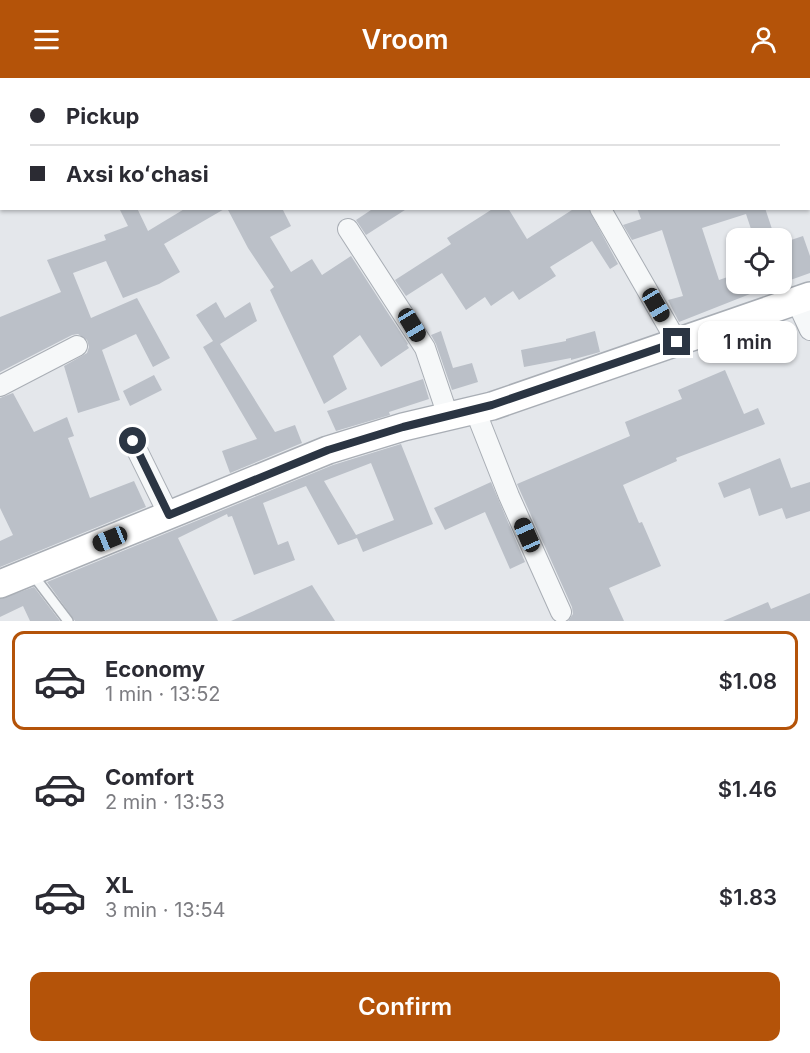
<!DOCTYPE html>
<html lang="en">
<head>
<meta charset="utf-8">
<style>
	:root { --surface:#fff; --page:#f7f7f7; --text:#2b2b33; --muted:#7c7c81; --line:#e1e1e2; --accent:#b45309 }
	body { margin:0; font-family:Inter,sans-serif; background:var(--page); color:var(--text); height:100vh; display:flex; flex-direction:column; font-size:22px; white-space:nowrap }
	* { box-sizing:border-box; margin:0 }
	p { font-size:20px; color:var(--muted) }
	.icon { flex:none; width:33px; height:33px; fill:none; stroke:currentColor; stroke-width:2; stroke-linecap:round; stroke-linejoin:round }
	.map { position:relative; height:543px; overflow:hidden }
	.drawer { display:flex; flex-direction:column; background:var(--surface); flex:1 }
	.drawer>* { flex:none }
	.guide { position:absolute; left:0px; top:0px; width:810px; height:132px; box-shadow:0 2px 4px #0004; display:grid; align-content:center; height:132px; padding:0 30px; background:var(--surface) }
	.tools { position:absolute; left:726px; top:150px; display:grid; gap:12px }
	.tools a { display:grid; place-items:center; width:66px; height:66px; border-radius:12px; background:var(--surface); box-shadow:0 2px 4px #0004; font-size:30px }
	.end { position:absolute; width:27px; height:27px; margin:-14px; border:8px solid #2b3543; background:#fff; box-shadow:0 0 0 3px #fff }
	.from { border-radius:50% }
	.bubble { position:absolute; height:42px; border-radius:12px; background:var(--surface); box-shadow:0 2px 4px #0004; font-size:20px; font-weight:600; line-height:42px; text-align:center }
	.car { position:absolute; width:18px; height:36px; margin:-18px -9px; border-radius:8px; box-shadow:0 0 4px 2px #0007; background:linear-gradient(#222 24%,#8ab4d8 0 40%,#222 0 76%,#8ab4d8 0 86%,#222 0) }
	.guide b { display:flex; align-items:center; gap:21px; height:57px; font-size:22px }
	.guide b+b { border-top:2px solid var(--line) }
	.guide i { width:15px; height:15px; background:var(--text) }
	ul { padding:10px 0 0; list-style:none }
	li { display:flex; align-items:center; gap:18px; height:99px; margin:0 12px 9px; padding:0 18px; border:3px solid transparent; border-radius:12px }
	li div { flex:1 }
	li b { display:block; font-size:22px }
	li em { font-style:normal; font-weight:600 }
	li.active { border-color:var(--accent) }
	li>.icon { width:54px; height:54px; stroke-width:1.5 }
	.button { display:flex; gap:12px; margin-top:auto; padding:12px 30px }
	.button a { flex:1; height:69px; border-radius:12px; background:var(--accent); color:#fff; font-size:24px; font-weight:600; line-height:69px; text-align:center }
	header { display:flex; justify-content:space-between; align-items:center; height:78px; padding:0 30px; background:var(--accent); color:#fff; font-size:27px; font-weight:600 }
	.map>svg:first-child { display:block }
	.building { fill:#bbc0c8; fill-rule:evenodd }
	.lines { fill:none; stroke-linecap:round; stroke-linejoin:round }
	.lane-casing { stroke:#a9aeb5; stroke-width:12 }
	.street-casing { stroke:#a9aeb5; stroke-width:22 }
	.secondary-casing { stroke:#a9aeb5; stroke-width:30 }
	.lane { stroke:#f6f8f9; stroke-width:9 }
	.street { stroke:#f6f8f9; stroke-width:20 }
	.secondary { stroke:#fff; stroke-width:27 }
	.route { stroke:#2b3543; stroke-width:8 }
</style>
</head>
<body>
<header><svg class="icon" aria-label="menu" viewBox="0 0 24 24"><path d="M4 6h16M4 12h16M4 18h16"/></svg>Vroom<svg class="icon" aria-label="person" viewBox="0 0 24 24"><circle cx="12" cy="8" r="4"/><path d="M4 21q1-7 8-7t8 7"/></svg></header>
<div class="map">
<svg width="810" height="543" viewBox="0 0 810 543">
	<rect width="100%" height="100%" fill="#e4e7eb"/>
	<g class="building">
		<path d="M119,130H137L148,153L186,130H226L164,166L180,194L159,206L123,220L106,183L73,195L91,240L137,220L170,280L153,289L136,256L102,272L120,322L78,335L64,288L87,275L89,269L87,262L78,256L72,257L0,294V239L61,214L47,182L106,162L104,157L128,148Z"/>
		<path d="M227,130H282L291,148L270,159L291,194L312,181L322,197L351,178L408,266L407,267L409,270L381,289L360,257L333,278L347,311L324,326L270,212L274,209L248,170Z"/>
		<path d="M374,130H408L366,157L356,142Z"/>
		<path d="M494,130H508L527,161L575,130H588L618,186L610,191L592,163L550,189L556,198L519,222L513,213L491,228L485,219L466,232L442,195L406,218L395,202L451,166L447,160Z"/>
		<path d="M637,130H765L775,160H754L746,136L702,150L719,202L736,196V206H773V207L679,244L668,222L683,218L662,152L632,162L623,147L641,141Z"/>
		<path d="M803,158L810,178V195L782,205V165Z"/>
		<path d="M216,224L225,240L250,224L257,243L220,266L275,354L295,347L302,365L230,395L222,373L257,361L203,269L213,263L196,237Z"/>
		<path d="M441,253L453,290L472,285L478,304L452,312L436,266L431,257Z"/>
		<path d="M595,253L600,274L571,282V280L524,289L521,272L566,263V261Z"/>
		<path d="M725,292L744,336L758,330L765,346L676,380L677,383L623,407L639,445L642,444L661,488L609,510L624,543H568L573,536L572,529L517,406L630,358L625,344L682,321L678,312Z"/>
		<path d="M154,297L162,312L130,328L123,313Z"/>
		<path d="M423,301L429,321L389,334L390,337L336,353L327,333Z"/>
		<path d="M13,315L34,354L67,339L74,358L68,360L90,420L134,403L146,429L0,489V463L13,457L0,430V320Z"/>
		<path d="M401,366L433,446L363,474L357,460L338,467L306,408L263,425L278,467L288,463L295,482L254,497L232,438L228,439L227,436L178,460L218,543H75L47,504L333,387ZM371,385L394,442L356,457L324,403Z"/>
		<path d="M780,380L791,410L810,404V433L786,441L782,430L759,438L750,410L724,420L718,405Z"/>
		<path d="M491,404L525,484L510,491L485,434L445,452L434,430Z"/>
		<path d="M312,507L335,543H231Z"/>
		<path d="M34,509L60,543H30L23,528L0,539V521Z"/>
		<path d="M810,515V543H723L768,524L771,531Z"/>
	</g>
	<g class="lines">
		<defs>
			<path id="lane" d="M33,497L68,543"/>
			<g id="street">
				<path d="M180,0V2"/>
				<path d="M600,130L677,264"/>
				<path d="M348,151L425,270L448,338"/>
				<path d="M797,224L810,252"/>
				<path d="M0,308L77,268"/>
				<path d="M475,332L509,418L561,534"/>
				<path d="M133,364L169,437"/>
			</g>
			<path id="secondary" d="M0,506L328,372L403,349L492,328L810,218"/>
		</defs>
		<use href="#lane" class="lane-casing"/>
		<use href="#street" class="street-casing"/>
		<use href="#secondary" class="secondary-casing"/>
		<use href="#lane" class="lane"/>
		<use href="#street" class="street"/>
		<use href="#secondary" class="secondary"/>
	</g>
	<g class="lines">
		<path class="route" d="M133,363L169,437L328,372L403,349L492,327L677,264"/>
	</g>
</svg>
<div class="tools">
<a><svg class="icon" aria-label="locate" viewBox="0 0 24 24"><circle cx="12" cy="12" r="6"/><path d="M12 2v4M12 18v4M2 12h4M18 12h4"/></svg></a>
</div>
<i class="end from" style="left:133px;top:363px"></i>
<i class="end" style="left:677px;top:264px"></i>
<div class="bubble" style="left:698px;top:243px;width:99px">1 min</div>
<i class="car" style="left:656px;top:227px;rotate:150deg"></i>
<i class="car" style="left:412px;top:247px;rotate:149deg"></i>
<i class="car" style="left:527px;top:457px;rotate:336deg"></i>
<i class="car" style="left:110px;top:461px;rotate:248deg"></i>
<div class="guide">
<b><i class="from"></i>Pickup</b>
<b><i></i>Axsi koʻchasi</b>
</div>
</div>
<section class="drawer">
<ul>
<li class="active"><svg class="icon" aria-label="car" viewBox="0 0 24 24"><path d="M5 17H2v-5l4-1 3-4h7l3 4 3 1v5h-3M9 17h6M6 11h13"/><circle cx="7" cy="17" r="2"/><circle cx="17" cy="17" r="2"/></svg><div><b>Economy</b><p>1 min · 13:52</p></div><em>$1.08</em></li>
<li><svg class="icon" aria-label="car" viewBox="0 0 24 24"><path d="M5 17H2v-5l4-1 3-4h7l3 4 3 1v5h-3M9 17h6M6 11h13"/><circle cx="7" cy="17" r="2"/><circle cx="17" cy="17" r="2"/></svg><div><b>Comfort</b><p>2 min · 13:53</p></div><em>$1.46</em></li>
<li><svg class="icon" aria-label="car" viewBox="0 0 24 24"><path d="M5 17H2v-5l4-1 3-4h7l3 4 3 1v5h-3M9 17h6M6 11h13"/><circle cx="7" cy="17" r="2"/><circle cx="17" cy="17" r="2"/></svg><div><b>XL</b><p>3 min · 13:54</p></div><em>$1.83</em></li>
</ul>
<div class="button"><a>Confirm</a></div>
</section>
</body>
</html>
